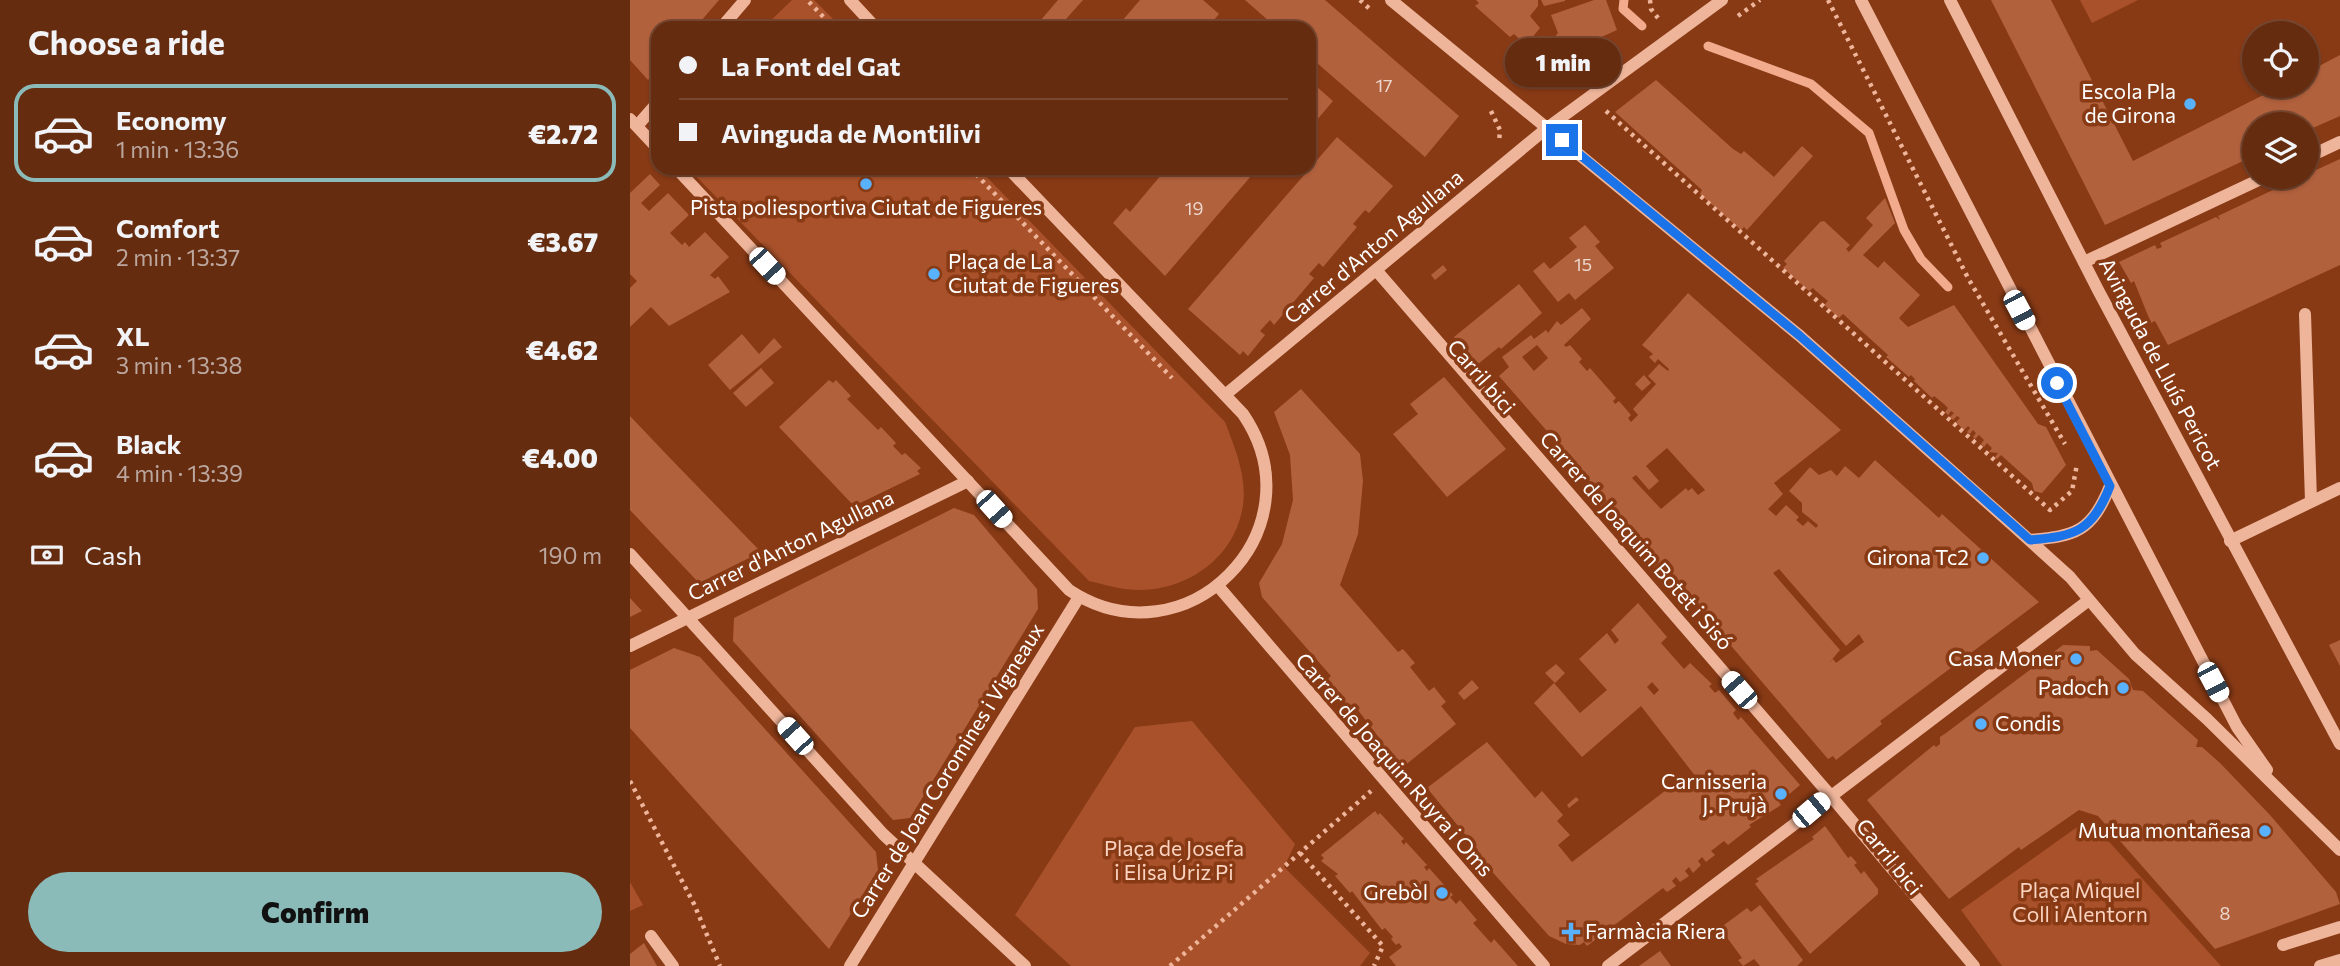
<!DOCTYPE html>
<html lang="en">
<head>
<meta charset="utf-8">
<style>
	:root { --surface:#662c10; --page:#6e381e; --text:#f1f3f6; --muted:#bca79f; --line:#794830; --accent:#8bbbb9 }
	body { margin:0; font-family:Commissioner,sans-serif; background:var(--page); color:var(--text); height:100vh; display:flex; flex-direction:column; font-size:26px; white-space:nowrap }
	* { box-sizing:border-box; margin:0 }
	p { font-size:23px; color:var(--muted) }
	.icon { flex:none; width:38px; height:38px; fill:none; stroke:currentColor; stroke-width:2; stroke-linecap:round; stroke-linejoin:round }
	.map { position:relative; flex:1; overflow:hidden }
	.details { display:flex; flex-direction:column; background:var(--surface); width:630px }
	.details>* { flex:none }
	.top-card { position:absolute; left:21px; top:21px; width:665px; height:154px; border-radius:21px; box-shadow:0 2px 5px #0004,0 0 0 2px var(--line); display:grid; align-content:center; height:154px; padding:0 28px; background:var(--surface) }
	.fabs { position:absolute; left:1612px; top:21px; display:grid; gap:14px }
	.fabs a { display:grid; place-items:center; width:77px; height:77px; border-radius:50%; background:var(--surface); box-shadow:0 2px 5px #0004,0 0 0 2px var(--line); font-size:35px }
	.end { position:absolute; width:32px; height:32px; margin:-16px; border:9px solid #1a73e8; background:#fff; box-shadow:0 0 0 4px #fff }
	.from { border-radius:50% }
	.bubble { position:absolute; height:49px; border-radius:24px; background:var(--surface); box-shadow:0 2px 5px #0004,0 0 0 2px var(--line); font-size:23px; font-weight:800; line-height:49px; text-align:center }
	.car { position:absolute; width:21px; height:42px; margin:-21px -10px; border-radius:9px; box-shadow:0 0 5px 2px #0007; background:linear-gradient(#fff 24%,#345 0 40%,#fff 0 76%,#345 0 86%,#fff 0) }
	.top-card b { display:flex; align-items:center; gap:24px; height:66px; font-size:26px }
	.top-card b+b { border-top:2px solid var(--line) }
	.top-card i { width:18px; height:18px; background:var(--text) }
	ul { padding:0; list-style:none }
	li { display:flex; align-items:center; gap:21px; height:98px; margin:0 14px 10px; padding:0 14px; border:4px solid transparent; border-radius:21px }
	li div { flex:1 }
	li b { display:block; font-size:26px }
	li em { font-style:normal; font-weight:800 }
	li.selected { border-color:var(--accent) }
	li>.icon { width:63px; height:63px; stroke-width:1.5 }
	h2 { padding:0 28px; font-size:32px; line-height:84px }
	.pay { display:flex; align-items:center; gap:18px; height:77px; padding:0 28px; font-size:26px }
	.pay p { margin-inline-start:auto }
	.button { display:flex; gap:14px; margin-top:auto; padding:14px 28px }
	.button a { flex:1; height:80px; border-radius:42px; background:var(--accent); color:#111; font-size:28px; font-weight:800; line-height:80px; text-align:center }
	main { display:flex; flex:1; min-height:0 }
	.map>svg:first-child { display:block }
	.green { fill:#a9512a }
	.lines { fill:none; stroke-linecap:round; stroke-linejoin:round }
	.stream { stroke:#f2ab8d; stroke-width:9 }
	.building { fill:#b2613d; fill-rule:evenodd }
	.path { stroke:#efb59b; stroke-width:4.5; stroke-dasharray:3.5 5; stroke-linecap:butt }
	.minor { stroke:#efb59b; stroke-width:12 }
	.route { stroke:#1a73e8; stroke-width:9 }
	.poi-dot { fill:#59b2ff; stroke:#883a15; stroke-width:2.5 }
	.labels { text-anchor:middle; stroke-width:7; stroke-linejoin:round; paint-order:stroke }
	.number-label { font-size:18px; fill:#ecd8ce }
	.poi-label { font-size:21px; fill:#fff; stroke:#883a15; text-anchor:end }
	.street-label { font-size:21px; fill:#fff; stroke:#883a15 }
	.park-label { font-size:21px; fill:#fbd3c1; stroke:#883a15 }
</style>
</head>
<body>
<main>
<section class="details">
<h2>Choose a ride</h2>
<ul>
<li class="selected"><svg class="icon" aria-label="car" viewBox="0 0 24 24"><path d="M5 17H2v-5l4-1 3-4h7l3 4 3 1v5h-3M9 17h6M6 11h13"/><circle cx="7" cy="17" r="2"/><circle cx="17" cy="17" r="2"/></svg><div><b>Economy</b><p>1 min · 13:36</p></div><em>€2.72</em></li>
<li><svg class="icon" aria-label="car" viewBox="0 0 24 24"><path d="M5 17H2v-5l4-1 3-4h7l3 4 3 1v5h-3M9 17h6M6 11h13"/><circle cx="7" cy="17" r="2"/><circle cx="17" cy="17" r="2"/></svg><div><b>Comfort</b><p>2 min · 13:37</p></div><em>€3.67</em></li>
<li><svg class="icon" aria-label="car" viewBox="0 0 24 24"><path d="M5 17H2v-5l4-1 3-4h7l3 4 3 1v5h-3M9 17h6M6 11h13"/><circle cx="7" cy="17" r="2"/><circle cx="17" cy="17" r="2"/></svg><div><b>XL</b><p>3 min · 13:38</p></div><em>€4.62</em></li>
<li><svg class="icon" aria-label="car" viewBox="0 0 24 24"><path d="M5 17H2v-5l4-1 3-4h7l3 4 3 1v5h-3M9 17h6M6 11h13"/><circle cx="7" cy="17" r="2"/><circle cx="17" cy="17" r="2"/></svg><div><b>Black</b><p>4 min · 13:39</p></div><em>€4.00</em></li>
</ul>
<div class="pay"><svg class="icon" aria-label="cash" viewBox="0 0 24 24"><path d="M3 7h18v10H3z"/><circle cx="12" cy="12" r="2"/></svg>Cash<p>190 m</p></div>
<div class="button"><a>Confirm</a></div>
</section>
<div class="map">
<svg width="1710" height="966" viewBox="0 0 1710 966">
	<rect width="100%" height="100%" fill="#883a15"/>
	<g class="green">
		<path d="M162,0H184L212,28H133Z"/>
		<path d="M1450,0H1508L1462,23Z"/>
		<path d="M58,168H348L595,422C605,448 617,477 613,505C605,561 550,596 496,589C483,588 471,583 459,581Z"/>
		<path d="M562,721L665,844L654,867L740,953L730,966H441L385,915L505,727Z"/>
		<path d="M1450,825H1464L1591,966H1372L1331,910Z"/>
		<path d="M0,882L13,905L0,911Z"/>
	</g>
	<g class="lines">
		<g class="stream">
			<path d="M994,0L993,9L1012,26"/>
			<path d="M1078,46L1181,84L1239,133L1274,230L1291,259L1318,287"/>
		</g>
	</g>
	<g class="building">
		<path d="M0,0H89L65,28H28V69L18,80L0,60Z"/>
		<path d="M428,0H453L428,28H404Z"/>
		<path d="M510,0H573L589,14L577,28H486Z"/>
		<path d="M615,0H695L829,116L795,157L679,56V28H647Z"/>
		<path d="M846,0H908V6L900,16L910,28L896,45L884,34L880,37L845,6L849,3Z"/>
		<path d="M911,0H935V1L914,6Z"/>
		<path d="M964,0H976L987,30L956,44L932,71L929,68L926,72L908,57L928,33L921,15Z"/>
		<path d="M1361,0H1421L1503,161L1651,86H1676V73L1710,55V116L1676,131V124H1624V156L1475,225Z"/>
		<path d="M679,80L703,101L686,121L679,115Z"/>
		<path d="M1026,80L1103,149L1111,154L1114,151L1144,177L1172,146L1183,156L1117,230L1114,227L1111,230L1070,194L1072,190L985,112Z"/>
		<path d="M707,137L763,186L739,213L735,210L723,224L727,227L693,267L689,263L679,274L684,278L644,325L640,320L630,331L635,335L618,356L613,351L610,355L558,309Z"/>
		<path d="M1710,159V265L1538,345L1525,321L1521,323L1504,281L1501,283L1489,262L1525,245L1527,249L1532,247L1530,243L1586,217L1590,220L1588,216L1647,188L1651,191L1655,189L1653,185Z"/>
		<path d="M432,168H455L450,175L443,169L438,175Z"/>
		<path d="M537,168H628L535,276L483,223L496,208L500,212Z"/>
		<path d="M20,174L30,185L11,203L19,211L38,193L59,215L40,233L52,245L55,242L59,247L75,232L99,257L80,275L85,279L88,276L100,292L39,326L21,307L0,327V288L7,281L0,274V193Z"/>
		<path d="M1255,198L1265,223L1233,255L1248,268L1254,261L1290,295L1269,318L1278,327L1324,305L1408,424L1416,427L1436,465L1412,493L1404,491L1402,483L1371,455L1367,459L1365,457L1368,453L1359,452L1362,448L1357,443L1354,447L1351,444L1354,440L1349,435L1345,439L1343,437L1346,433L1343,430L1340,434L1337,432L1340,428L1338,426L1334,430L1326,422L1330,418L1327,416L1323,420L1320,417L1324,413L1321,411L1318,415L1315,412L1318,408L1314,404L1304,396L1302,398L1284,381L1285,379L1281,375L1279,377L1256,357L1258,355L1213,314L1209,318L1194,305L1198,301L1186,291L1183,288L1179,291L1153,268L1157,264L1154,261L1190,222L1194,221L1220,245L1216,249L1219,252L1243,225L1236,218Z"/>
		<path d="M955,225L970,242L965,246L984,268L945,300L939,293L928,302L903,271L914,262L920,269L947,247L939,238Z"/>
		<path d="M813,265L817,270L805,280L801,275Z"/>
		<path d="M889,284L912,313L871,349L869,347L848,364L824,337Z"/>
		<path d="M1058,293L1211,430L1144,483L1153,494L1138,509L1146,516L1156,505L1169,517L1166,520L1173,526L1178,521L1186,528L1188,525L1172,512V503L1159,491L1180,467L1189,475L1201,470L1207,476L1215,466L1229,478L1245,460L1309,518L1312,514L1409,602L1250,721L1252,724L1206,760L1203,756L1198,759L1038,572L1032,577L970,506L977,500L969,498L949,475L950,469L869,376L879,367L872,357L901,335L904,339L916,330L918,333L927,321L931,325L952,308L961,319L934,345L936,347L940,345L952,359L949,362L957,371L960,368L986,398L983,401L985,404L989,401L1001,415L998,418L1001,422L1008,415L1003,409L1026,384L1018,376L1029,364L1038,371L1039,369L1028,359L1025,363L1019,357L1023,354L1012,345ZM907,345L918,358L904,371L892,357ZM1037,448L1075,490L1068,495L1062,488L1058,491L1056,488L1031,509L1002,478L1006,475L1019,490L1029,481L1016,466ZM1149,569L1216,646L1229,634L1234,642L1206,663L1203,659L1199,663L1210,650L1143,573Z"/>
		<path d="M112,334L129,354L144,338L152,347L100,390L78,365Z"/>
		<path d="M131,368L144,383L116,407L103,393Z"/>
		<path d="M1014,375L1021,383L1012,391L1005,384Z"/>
		<path d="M814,377L876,449L817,497L763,434L788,414L780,404Z"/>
		<path d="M199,380L203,383L206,380L221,396L217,399L248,430L251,427L266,443L263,446L272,455L275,453L291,468L287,471L290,474L224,506L149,427Z"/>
		<path d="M671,389L730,454L733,481L728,534L710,585L768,652L773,649L785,663L780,667L799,691L804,687L816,702L811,706L826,724L773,767L767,760L763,763L746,742L750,739L724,705L720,709L697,680L701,676L632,597L629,583L652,544L663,500L660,455L644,412Z"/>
		<path d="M0,416L38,456L131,552L69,583L0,510Z"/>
		<path d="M324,508L344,515L407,589L408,609L280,818L263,820L103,641L104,618Z"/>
		<path d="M0,598L12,611L0,617Z"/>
		<path d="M1008,603L1037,637L1031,643L1054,669L1060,663L1082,684L1079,686L1085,693L1089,690L1106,710L1103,713L1105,716L1108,720L1111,717L1170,785L1149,803L1151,805L1119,825L1121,827L1098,845L1094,841L1081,851L1085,855L1076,862L1072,857L1068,861L1071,865L1063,873L1059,867L1055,871L1059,876L1050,882L1046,877L1042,881L1046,886L1037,892L1033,888L957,946L954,942L950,945L936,944L919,936L850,858L848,850L797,788L857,742L905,798L912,791L933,815L927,821L940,835L928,845L942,862L1044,784L1049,790L1066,777L1011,706L952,757L904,703L924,683L950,713L977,690L949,659L977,633L985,644L989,640L981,630ZM1022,682L1029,690L1024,695L1017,687Z"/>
		<path d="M1710,640V666L1699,645Z"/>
		<path d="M1433,645L1460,646V651L1467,650L1499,679L1503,690L1513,691L1568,740L1566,747H1572L1590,763L1640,815L1706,892L1710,904L1585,949L1468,816L1449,810L1391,850L1389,847L1319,899L1237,800L1304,745L1306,747L1310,744V737L1316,733Z"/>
		<path d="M44,648L70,657L246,852L248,870L199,949L0,728V670Z"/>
		<path d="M926,664L935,673L925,683L915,673Z"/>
		<path d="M842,680L849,688L834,700L828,693Z"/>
		<path d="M946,797L949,800L939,808L937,805Z"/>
		<path d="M745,811L748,815L750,813L774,839L771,841L774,845L776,842L797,865L794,867L797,871L799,868L823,895L820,897L826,904L830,900L847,920L843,923L861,943L864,939L888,966H766L759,957L772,947L769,943L766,945L761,939L763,937L755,928L752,930L722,891L720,893L705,876L708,874L691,861L694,858L691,855Z"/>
		<path d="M1195,826L1218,858L1221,856L1227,863L1224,865L1231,874L1234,871L1248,889V894L1180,954L1125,884L1129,881L1126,879L1184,839L1182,837Z"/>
		<path d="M1130,905L1173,960L1167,966H1130L1124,959L1113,966L1108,960L1112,958L1090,928L1117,908L1121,912Z"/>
		<path d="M14,943L27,966H0V954Z"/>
		<path d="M1030,951L1041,966H1009Z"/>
	</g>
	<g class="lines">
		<g class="path">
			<path d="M730,0L742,11"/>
			<path d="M1020,0L1021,9L1028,18"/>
			<path d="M1198,0L1338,278L1435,444"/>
			<path d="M179,2L204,28"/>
			<path d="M1108,16L1130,0"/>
			<path d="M861,111L870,130L869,142"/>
			<path d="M976,111L1420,510L1442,491L1447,464"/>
			<path d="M340,168L542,378"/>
			<path d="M0,781L64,904L90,966"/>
			<path d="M670,853L753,946L744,966"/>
			<path d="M540,966L741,791"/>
		</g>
		<g class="minor">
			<path d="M220,0L246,28"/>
			<path d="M761,0L1170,336L1387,529L1440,577L1505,654L1577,719L1710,850"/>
			<path d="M1231,0L1607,727L1637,770"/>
			<path d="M1320,0L1468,290L1710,744"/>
			<path d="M91,28L115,0"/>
			<path d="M0,119L28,149"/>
			<path d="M7,126L28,102"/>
			<path d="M1676,158L1710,142"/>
			<path d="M46,168L439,590C555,667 692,530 613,414L378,168"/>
			<path d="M1454,262L1635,177"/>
			<path d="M746,270L1200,795L1344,966"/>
			<path d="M1675,314L1681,501"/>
			<path d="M595,395L917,128L1092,0"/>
			<path d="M1400,540C1445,536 1462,532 1480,486"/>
			<path d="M1600,541L1710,488"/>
			<path d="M0,554L253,834L395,966"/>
			<path d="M588,586L914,966"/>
			<path d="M0,646L338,481"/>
			<path d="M21,936L43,966"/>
			<path d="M1653,945L1710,927"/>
			<path d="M220,966L449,597"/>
			<path d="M978,966L1459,600"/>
			<path d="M1690,966L1710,960"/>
		</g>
	</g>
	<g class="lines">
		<path class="route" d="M932,140L1170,336L1400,540C1445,536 1462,532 1480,486L1427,383"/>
	</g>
	<g class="poi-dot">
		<circle cx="1560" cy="104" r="7"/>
		<circle cx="236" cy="184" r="7"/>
		<circle cx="304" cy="274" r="7"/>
		<circle cx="1353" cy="558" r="7"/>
		<circle cx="1446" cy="659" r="7"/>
		<circle cx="1493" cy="688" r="7"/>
		<circle cx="1351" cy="724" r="7"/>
		<circle cx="1151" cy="794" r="7"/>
		<circle cx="1635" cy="831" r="7"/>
		<circle cx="812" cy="893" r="7"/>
		<path d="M937.5 921.5h7v7h7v7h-7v7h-7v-7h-7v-7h7z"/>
	</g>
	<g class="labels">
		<g class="number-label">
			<text x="754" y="92">17</text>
			<text x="564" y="215">19</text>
			<text x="953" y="271">15</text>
			<text x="1595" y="920">8</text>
		</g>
		<g class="poi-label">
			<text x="1546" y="99">Escola Pla<tspan x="1546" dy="24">de Girona</tspan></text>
			<text x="236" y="215" text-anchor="middle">Pista poliesportiva Ciutat de Figueres</text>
			<text x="318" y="269" text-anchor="start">Plaça de La<tspan x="318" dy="24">Ciutat de Figueres</tspan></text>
			<text x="1339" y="565">Girona Tc2</text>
			<text x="1432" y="666">Casa Moner</text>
			<text x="1479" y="695">Padoch</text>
			<text x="1365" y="731" text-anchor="start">Condis</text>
			<text x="1137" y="789">Carnisseria<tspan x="1137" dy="24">J. Prujà</tspan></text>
			<text x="1621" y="838">Mutua montañesa</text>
			<text x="798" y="900">Grebòl</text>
			<text x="955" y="939" text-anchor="start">Farmàcia Riera</text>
		</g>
		<g class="street-label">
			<text transform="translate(744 247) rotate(-40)" y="7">Carrer d'Anton Agullana</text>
			<text transform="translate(1530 364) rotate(62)" y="7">Avinguda de Lluís Pericot</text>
			<text transform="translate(851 377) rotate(49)" y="7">Carril bici</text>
			<text transform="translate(1006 541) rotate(49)" y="7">Carrer de Joaquim Botet i Sisó</text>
			<text transform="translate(161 546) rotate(-26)" y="7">Carrer d'Anton Agullana</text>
			<text transform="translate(764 765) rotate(49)" y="7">Carrer de Joaquim Ruyra i Oms</text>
			<text transform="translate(318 771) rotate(-58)" y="7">Carrer de Joan Coromines i Vigneaux</text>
			<text transform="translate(1259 857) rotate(51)" y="7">Carril bici</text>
		</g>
		<g class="park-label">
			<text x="544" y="856">Plaça de Josefa<tspan x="544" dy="24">i Elisa Úriz Pi</tspan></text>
			<text x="1450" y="898">Plaça Miquel<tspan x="1450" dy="24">Coll i Alentorn</tspan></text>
		</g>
	</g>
</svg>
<div class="fabs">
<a><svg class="icon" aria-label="locate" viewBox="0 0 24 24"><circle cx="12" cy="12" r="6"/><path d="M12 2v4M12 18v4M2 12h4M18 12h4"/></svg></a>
<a><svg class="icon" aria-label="layers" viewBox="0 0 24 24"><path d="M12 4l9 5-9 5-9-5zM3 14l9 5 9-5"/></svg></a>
</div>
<i class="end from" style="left:1427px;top:383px"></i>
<i class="end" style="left:932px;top:140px"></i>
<div class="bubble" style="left:875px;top:38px;width:116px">1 min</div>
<i class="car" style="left:137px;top:266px;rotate:137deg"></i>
<i class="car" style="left:1389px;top:310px;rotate:152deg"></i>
<i class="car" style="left:364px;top:509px;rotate:138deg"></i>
<i class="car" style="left:1583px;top:682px;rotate:152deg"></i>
<i class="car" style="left:1109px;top:690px;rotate:319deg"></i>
<i class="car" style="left:165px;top:736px;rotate:318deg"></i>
<i class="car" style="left:1181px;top:810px;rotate:50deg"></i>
<div class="top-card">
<b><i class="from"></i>La Font del Gat</b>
<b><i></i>Avinguda de Montilivi</b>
</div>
</div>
</main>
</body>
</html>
